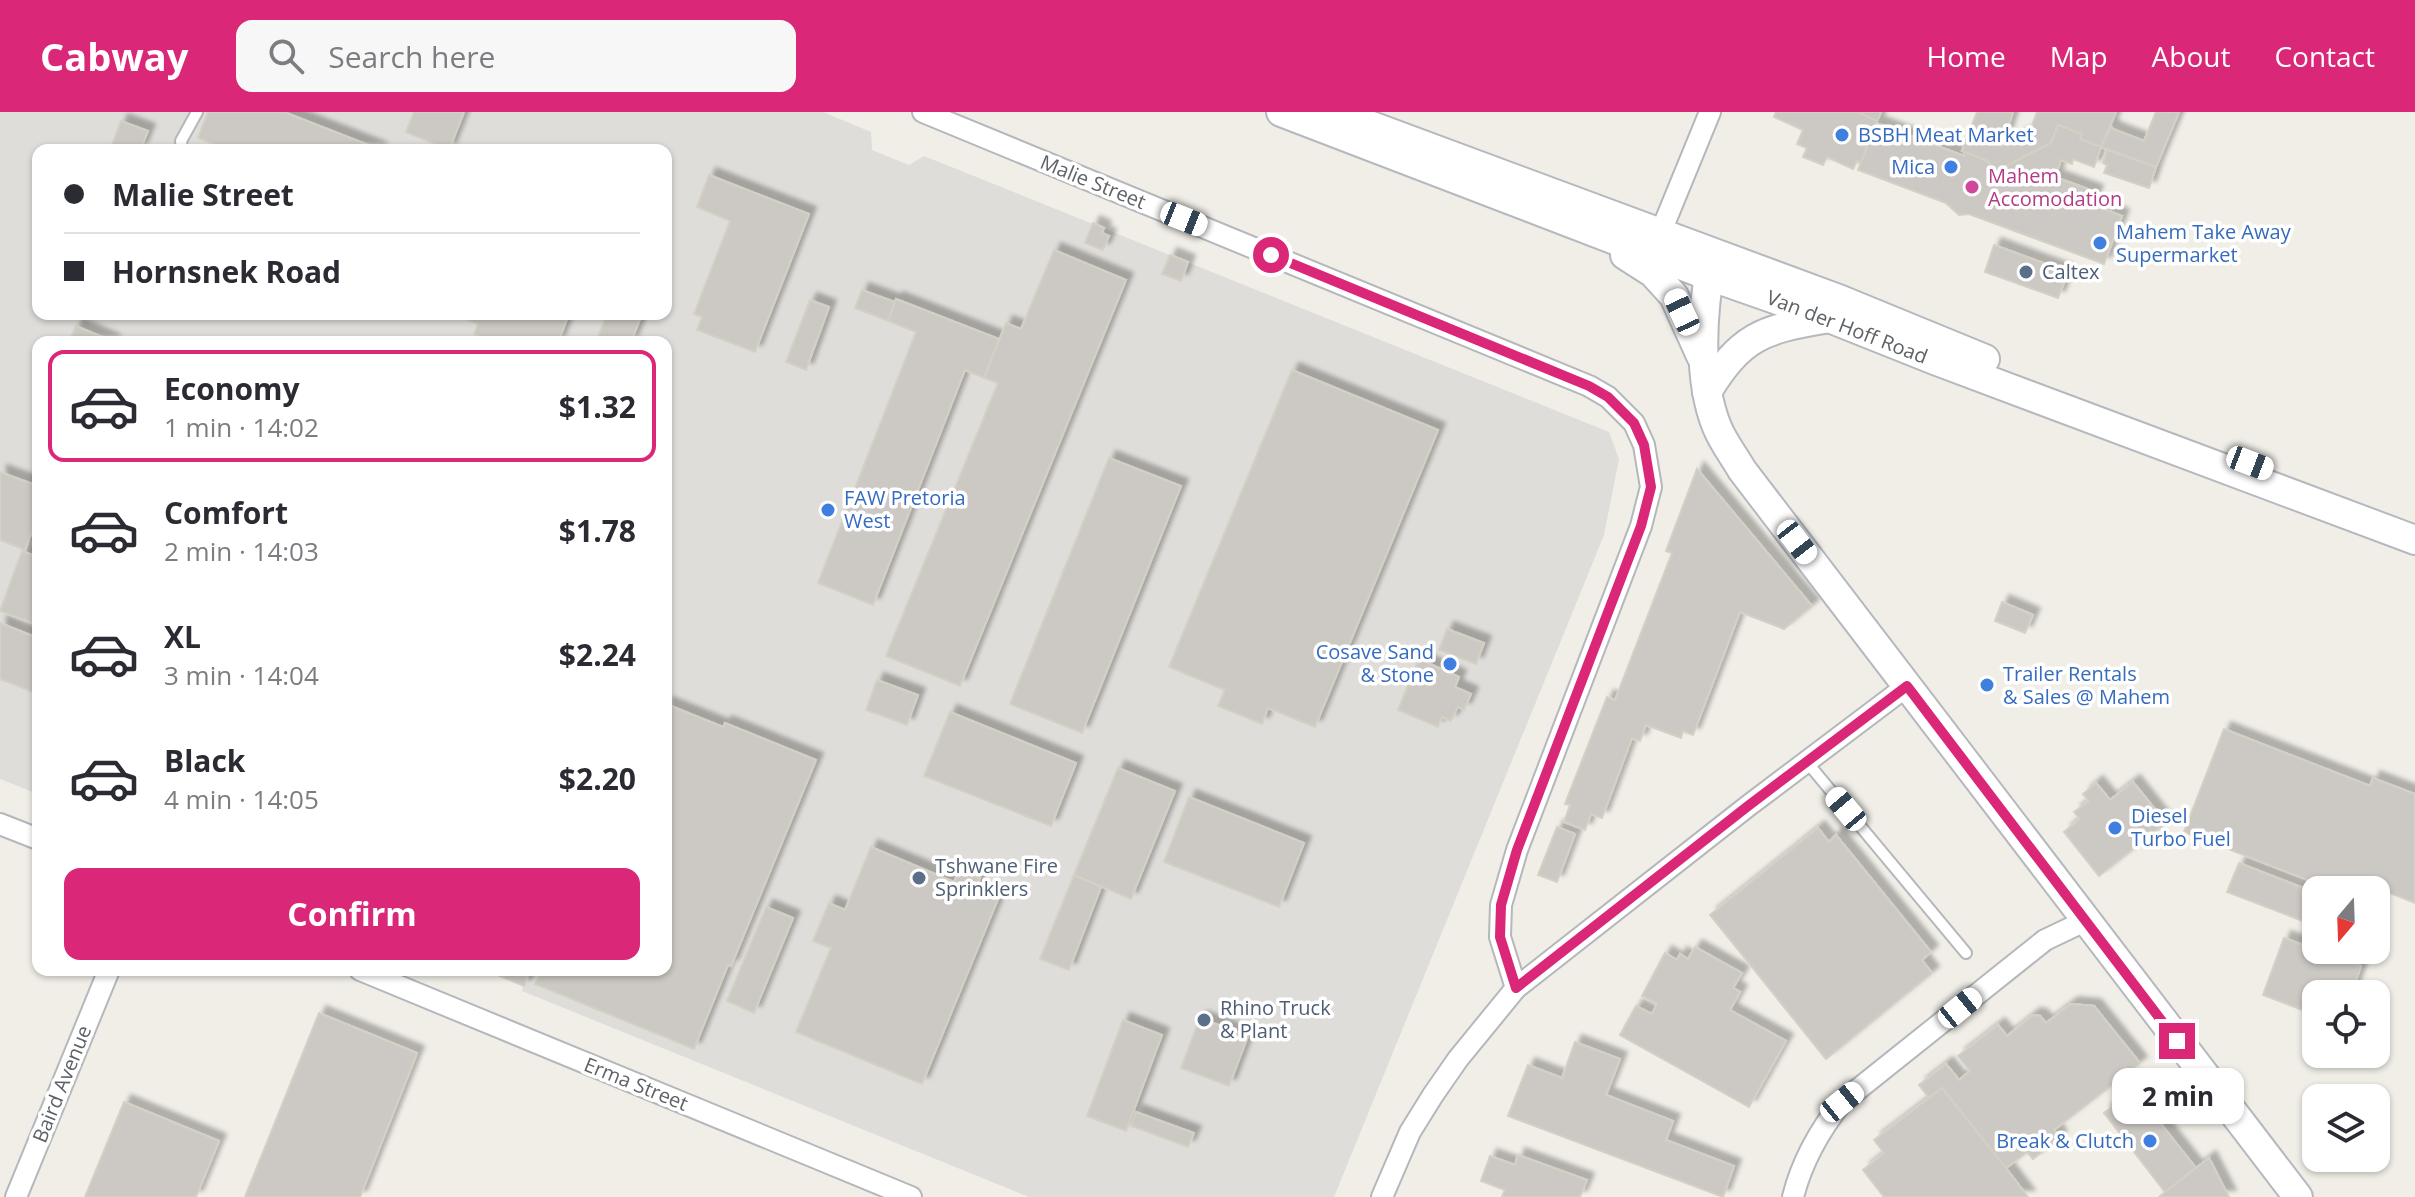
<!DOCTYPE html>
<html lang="en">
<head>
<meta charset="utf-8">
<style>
	:root { --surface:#fff; --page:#f7f7f7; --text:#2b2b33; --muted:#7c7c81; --line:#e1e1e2; --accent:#db2777 }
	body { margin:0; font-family:"Open Sans",sans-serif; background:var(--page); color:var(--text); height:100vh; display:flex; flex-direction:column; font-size:30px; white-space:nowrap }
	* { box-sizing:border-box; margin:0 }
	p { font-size:26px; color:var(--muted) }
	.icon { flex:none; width:44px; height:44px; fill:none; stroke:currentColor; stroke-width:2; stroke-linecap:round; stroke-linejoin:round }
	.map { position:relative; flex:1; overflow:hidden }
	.panel { position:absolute; left:32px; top:224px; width:640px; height:640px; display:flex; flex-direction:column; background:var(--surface); border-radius:16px; box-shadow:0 2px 6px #0004 }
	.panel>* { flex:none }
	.banner { position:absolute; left:32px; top:32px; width:640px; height:176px; border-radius:16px; box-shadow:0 2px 6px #0004; display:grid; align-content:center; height:176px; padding:0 32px; background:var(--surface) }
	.needle { width:52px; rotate:199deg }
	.fabs { position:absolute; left:2302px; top:764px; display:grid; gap:16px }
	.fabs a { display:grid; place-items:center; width:88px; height:88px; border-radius:16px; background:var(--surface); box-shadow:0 2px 6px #0004; font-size:40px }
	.end { position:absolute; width:36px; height:36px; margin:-18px; border:10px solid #db2777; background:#fff; box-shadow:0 0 0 4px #fff }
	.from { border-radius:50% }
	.bubble { position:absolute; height:56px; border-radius:16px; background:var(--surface); box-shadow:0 2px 6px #0004; font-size:26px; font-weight:700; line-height:56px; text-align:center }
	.car { position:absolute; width:24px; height:48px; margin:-24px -12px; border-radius:10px; box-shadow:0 0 6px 2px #0007; background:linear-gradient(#fff 24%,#345 0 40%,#fff 0 76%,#345 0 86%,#fff 0) }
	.banner b { display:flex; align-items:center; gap:28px; height:76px; font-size:30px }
	.banner b+b { border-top:2px solid var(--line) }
	.banner i { width:20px; height:20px; background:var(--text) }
	ul { padding:14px 0 0; list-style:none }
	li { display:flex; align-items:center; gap:24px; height:112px; margin:0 16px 12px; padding:0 16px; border:4px solid transparent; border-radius:16px }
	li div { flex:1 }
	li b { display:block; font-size:30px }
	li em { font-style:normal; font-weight:700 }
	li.active { border-color:var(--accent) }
	li>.icon { width:72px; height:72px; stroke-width:1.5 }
	.button { display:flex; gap:16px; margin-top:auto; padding:16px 32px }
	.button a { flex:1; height:92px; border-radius:16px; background:var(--accent); color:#fff; font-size:32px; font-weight:700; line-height:92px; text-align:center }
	header { display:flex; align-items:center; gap:48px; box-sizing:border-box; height:112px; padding:0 40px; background:var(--accent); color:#fff }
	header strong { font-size:38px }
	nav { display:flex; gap:44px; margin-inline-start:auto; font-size:28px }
	.search { width:560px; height:72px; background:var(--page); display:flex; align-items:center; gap:20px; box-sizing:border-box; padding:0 28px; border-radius:16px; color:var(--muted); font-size:30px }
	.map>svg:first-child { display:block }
	.industrial { fill:#dfddd9; fill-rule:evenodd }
	.building { fill:#ccc9c4; stroke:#d5d0c4; stroke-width:2; filter:url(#shadow) }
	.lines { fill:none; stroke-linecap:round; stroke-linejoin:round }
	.lane-casing { stroke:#b4b7bb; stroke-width:14 }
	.street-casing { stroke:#b4b7bb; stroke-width:24 }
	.secondary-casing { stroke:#b5b9be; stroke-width:32 }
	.lane { stroke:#fff; stroke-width:10 }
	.street { stroke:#fff; stroke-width:20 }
	.secondary { stroke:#fff; stroke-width:28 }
	.route { stroke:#db2777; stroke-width:10 }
	.shop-dot { fill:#3f7fe0; stroke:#fff; stroke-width:3 }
	.hotel-dot { fill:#d1479c; stroke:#fff; stroke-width:3 }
	.service-dot { fill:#5c6f8a; stroke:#fff; stroke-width:3 }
	.labels { text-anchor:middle; stroke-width:7; stroke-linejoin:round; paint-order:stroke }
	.shop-label { font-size:20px; fill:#366cbe; stroke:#fff; text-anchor:start }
	.hotel-label { font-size:20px; fill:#b23c85; stroke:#fff; text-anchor:start }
	.street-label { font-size:20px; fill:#5e6267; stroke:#fff }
	.service-label { font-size:20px; fill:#4e5e75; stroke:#fff; text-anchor:start }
</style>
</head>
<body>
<header>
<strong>Cabway</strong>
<div class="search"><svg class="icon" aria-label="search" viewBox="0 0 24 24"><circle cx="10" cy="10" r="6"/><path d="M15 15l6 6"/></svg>Search here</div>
<nav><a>Home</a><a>Map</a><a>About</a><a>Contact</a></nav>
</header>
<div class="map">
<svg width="2415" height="1085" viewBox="0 0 2415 1085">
	<defs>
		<filter id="shadow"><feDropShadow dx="7" dy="-7" stdDeviation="2" flood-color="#0004"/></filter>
	</defs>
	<rect width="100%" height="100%" fill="#f0eee7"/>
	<path class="industrial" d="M0,0H823L871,20L872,38L909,53L924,44L1609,320L1619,347L1604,423L1334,1085H1029L522,879L523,874L485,859L666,858V230H38V682L0,667ZM38,38H666V202H38Z"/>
	<g class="building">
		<path d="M208,0H284L381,38H229L198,26Z"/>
		<path d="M414,0H464L449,38L406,20Z"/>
		<path d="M1776,0H1858L1877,9L1861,51L1857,49L1853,57L1827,45L1823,53L1803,45L1807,36L1797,32L1803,18L1774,5Z"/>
		<path d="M1858,0H1881L1877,9Z"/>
		<path d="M1977,0H2013L2002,34L2030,19L2037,0H2116L2101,35L2080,27L2082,22L2058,13L2051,31L1994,60L1988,49L1962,39Z"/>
		<path d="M2156,0H2179L2156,55L2101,35L2111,14L2113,17L2144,29Z"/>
		<path d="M121,9L148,19L140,38H110Z"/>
		<path d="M1876,11L1964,44L1965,40L1988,49L1994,60L2051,31L2058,13L2082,22L2080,27L2101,35L2094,55L2073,47L2072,52L2061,48L2055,65L2096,80L2091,92L2122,104L2104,152L1969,102L1959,103L1946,91L1858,58Z"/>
		<path d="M2107,38L2156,55L2149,76L2104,61L2107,53L2103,51Z"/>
		<path d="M709,63L809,102L755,240L697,218L702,205L694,202L730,109L697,95Z"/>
		<path d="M1093,111L1104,116L1102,121L1109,124L1103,138L1085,131Z"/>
		<path d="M1994,133L2068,160L2058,186L1985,160Z"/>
		<path d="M1054,138L1126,168L960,574L886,544L998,271L984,266L1006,211L1021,217Z"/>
		<path d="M1170,143L1188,150L1181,169L1162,162Z"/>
		<path d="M862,178L895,190L888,209L855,196Z"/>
		<path d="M896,187L999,227L984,266L965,258L873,493L818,471L916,220L888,209Z"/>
		<path d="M810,188L829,195L806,258L786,250Z"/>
		<path d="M459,202H569L558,230H492L474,222L478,212L458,204Z"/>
		<path d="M607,202H642L631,230H596Z"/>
		<path d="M76,214L114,230H69Z"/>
		<path d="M1292,258L1438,318L1315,615L1268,596L1262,612L1218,594L1225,578L1169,555Z"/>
		<path d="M1109,346L1181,374L1082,621L1010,592Z"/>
		<path d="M1697,357L1812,494L1784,517L1740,500L1693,623L1683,619L1681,626L1646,613L1640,629L1632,626L1602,706L1591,702L1585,718L1564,710L1570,693L1565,692L1607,585L1615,588L1672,441L1666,439Z"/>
		<path d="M0,360L38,374V403L25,438L0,428Z"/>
		<path d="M22,439L38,445V513L0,499Z"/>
		<path d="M2002,490L2033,503L2025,521L1995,509Z"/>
		<path d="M0,511L38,526V582L0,567Z"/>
		<path d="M1447,517L1484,531L1476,552L1439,538Z"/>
		<path d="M1419,547L1459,565L1455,575L1471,582L1464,598L1458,595L1451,609L1442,605L1438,615L1398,598Z"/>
		<path d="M877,568L918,583L907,613L866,598Z"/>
		<path d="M666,592L723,615L725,611L816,648L731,854L728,853L694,937L535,872L541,858H666Z"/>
		<path d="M950,600L1076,651L1051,714L924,664Z"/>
		<path d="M2224,617L2370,674L2373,666L2415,682V791L2375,775L2374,778H2334L2184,720Z"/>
		<path d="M1118,656L1175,679L1131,787L1074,763Z"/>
		<path d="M2133,670L2166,711L2099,764L2064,720L2080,707L2074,700L2089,689L2083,682L2096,671L2110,688Z"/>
		<path d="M1189,685L1304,731L1279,795L1164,750Z"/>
		<path d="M1557,715L1575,722L1557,770L1538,763Z"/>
		<path d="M1818,716L1829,730L1836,723L1931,840L1922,848L1932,861L1826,947L1710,803Z"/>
		<path d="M871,735L954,770L959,757L980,766L975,778L998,787L922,972L796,920L831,836L813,829L829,791L845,798Z"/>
		<path d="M2239,751L2316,781V814L2227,780Z"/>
		<path d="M1074,763L1101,775L1069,858L1040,847Z"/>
		<path d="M766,795L793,806L754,901L727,889Z"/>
		<path d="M2284,826L2361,854L2351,882H2316V903L2263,883Z"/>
		<path d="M1695,835L1742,861L1733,876L1740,880L1730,898L1786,929L1749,995L1620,923L1636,894L1652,902L1657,892L1642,884L1665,841L1677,848L1680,842L1688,847Z"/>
		<path d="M486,858H522L529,861L524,874Z"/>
		<path d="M2071,892L2094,894L2140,951L2054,1018L2060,1025L2033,1047L2027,1040L2006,1056L1942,976L1929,986L1919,973L1946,952L1959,968L1970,959L1958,944L1998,913L2007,924L2033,903L2040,904L2046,911Z"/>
		<path d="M319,901L417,941L360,1085H245Z"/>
		<path d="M1200,906L1248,924L1229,974L1181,956Z"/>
		<path d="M1123,908L1162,923L1126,1019L1087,1004Z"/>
		<path d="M1575,930L1620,947L1606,983L1673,1009L1666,1028L1734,1054L1723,1085L1508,1004L1528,953L1562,966Z"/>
		<path d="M1942,976L2006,1056L2028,1085H1884L1863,1058L1884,1041L1874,1028Z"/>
		<path d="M2134,978L2196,1056L2165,1080L2104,1001Z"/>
		<path d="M124,990L219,1029L196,1085H85Z"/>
		<path d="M1136,1000L1194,1021L1188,1035L1131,1014Z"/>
		<path d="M1518,1043L1587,1068L1580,1085H1502L1505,1078L1481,1069L1490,1044L1515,1053Z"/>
		<path d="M2209,1046L2229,1085H2159L2196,1056Z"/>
	</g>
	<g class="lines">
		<defs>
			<g id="lane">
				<path d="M182,38L181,29L197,0"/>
				<path d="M1806,649L1966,841"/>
			</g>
			<g id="street">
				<path d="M923,0L1589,274L1608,285L1634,311L1644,333L1651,375L1641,414L1517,738L1501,793L1500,825L1516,876"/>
				<path d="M1660,122L1710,0"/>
				<path d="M0,712L38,727"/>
				<path d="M360,858L911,1085"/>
				<path d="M16,1085L109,858"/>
				<path d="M1382,1085L1410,1020L1433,983L1458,947L1516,876L1748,694L1907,574"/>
				<path d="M1793,1085C1802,1049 1819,1019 1842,990L2045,828L2085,809"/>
			</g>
			<g id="secondary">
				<path d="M1281,0L1709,164L1829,206L1937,249L2415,428"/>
				<path d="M1334,0L1841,188L1985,247"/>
				<path d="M1625,143L1653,161L1674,184L1701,244"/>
				<path d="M1712,147C1702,197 1697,266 1717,315C1723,330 1734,344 1742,358L2298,1085"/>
				<path d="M1707,280C1740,225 1763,217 1824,207"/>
			</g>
		</defs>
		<use href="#lane" class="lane-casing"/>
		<use href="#street" class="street-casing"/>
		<use href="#secondary" class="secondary-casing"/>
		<use href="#lane" class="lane"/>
		<use href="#street" class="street"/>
		<use href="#secondary" class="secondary"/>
	</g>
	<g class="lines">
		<path class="route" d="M1271,143L1589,274L1608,285L1634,311L1644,333L1651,375L1641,414L1517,738L1501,793L1500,825L1516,876L1748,694L1907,574L2177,929"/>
	</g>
	<g class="shop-dot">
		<circle cx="1842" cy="23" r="8"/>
		<circle cx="1951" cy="55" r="8"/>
		<circle cx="2100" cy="131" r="8"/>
		<circle cx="828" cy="398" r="8"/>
		<circle cx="1450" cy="552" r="8"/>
		<circle cx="1987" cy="573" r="8"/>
		<circle cx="2115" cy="716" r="8"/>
		<circle cx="2150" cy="1029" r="8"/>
	</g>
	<circle class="hotel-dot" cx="1972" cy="75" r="8"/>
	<g class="service-dot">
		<circle cx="2026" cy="160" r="8"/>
		<circle cx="919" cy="766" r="8"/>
		<circle cx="1204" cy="908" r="8"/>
	</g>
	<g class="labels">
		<g class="shop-label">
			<text x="1858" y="30">BSBH Meat Market</text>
			<text x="1935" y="62" text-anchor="end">Mica</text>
			<text x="2116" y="127">Mahem Take Away<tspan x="2116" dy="23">Supermarket</tspan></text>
			<text x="844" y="393">FAW Pretoria<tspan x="844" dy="23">West</tspan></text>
			<text x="1434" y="547" text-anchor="end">Cosave Sand<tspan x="1434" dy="23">&amp; Stone</tspan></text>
			<text x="2003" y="569">Trailer Rentals<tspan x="2003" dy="23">&amp; Sales @ Mahem</tspan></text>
			<text x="2131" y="711">Diesel<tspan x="2131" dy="23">Turbo Fuel</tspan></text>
			<text x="2134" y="1036" text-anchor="end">Break &amp; Clutch</text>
		</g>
		<g class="hotel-label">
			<text x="1988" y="71">Mahem<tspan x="1988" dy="23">Accomodation</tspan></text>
		</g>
		<g class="street-label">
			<text transform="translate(1093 70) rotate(22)" y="7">Malie Street</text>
			<text transform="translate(1847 215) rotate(21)" y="7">Van der Hoff Road</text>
			<text transform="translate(62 972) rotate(-68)" y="7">Baird Avenue</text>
			<text transform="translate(636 972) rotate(22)" y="7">Erma Street</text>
		</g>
		<g class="service-label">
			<text x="2042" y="167">Caltex</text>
			<text x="935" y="761">Tshwane Fire<tspan x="935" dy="23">Sprinklers</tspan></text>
			<text x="1220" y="903">Rhino Truck<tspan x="1220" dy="23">&amp; Plant</tspan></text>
		</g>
	</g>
</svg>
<div class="fabs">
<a><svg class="needle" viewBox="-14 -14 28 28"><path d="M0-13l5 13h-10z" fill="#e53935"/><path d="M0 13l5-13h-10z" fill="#7c7c81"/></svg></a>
<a><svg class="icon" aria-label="locate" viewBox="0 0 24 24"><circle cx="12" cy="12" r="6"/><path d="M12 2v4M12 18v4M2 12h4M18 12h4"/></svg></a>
<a><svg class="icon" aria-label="layers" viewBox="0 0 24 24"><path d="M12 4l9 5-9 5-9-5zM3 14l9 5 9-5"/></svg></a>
</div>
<i class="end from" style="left:1271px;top:143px"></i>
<i class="end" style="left:2177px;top:929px"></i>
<div class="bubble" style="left:2112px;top:956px;width:132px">2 min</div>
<i class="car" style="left:1184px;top:107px;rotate:112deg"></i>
<i class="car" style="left:1682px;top:200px;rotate:335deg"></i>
<i class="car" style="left:2250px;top:351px;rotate:111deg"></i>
<i class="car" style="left:1797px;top:430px;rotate:142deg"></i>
<i class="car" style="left:1846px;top:697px;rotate:320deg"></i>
<i class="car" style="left:1960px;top:896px;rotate:51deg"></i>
<i class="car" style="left:1842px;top:990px;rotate:51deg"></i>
<div class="banner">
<b><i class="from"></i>Malie Street</b>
<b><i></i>Hornsnek Road</b>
</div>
<section class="panel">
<ul>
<li class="active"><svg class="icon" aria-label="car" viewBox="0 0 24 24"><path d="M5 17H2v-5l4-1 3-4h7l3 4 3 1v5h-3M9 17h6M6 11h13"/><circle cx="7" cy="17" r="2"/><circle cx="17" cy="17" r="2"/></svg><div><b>Economy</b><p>1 min · 14:02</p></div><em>$1.32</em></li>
<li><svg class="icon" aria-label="car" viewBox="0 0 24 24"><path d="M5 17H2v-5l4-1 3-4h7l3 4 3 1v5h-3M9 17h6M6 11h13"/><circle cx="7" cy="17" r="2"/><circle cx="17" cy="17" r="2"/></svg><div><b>Comfort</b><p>2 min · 14:03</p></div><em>$1.78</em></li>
<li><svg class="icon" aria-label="car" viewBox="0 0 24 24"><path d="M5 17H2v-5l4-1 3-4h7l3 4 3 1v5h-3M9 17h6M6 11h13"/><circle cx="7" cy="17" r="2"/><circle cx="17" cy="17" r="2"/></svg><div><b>XL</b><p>3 min · 14:04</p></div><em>$2.24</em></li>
<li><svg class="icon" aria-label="car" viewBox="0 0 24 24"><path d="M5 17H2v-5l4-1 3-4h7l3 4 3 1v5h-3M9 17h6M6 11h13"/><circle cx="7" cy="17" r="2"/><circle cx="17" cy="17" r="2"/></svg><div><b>Black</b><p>4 min · 14:05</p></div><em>$2.20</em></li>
</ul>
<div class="button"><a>Confirm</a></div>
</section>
</div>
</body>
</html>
